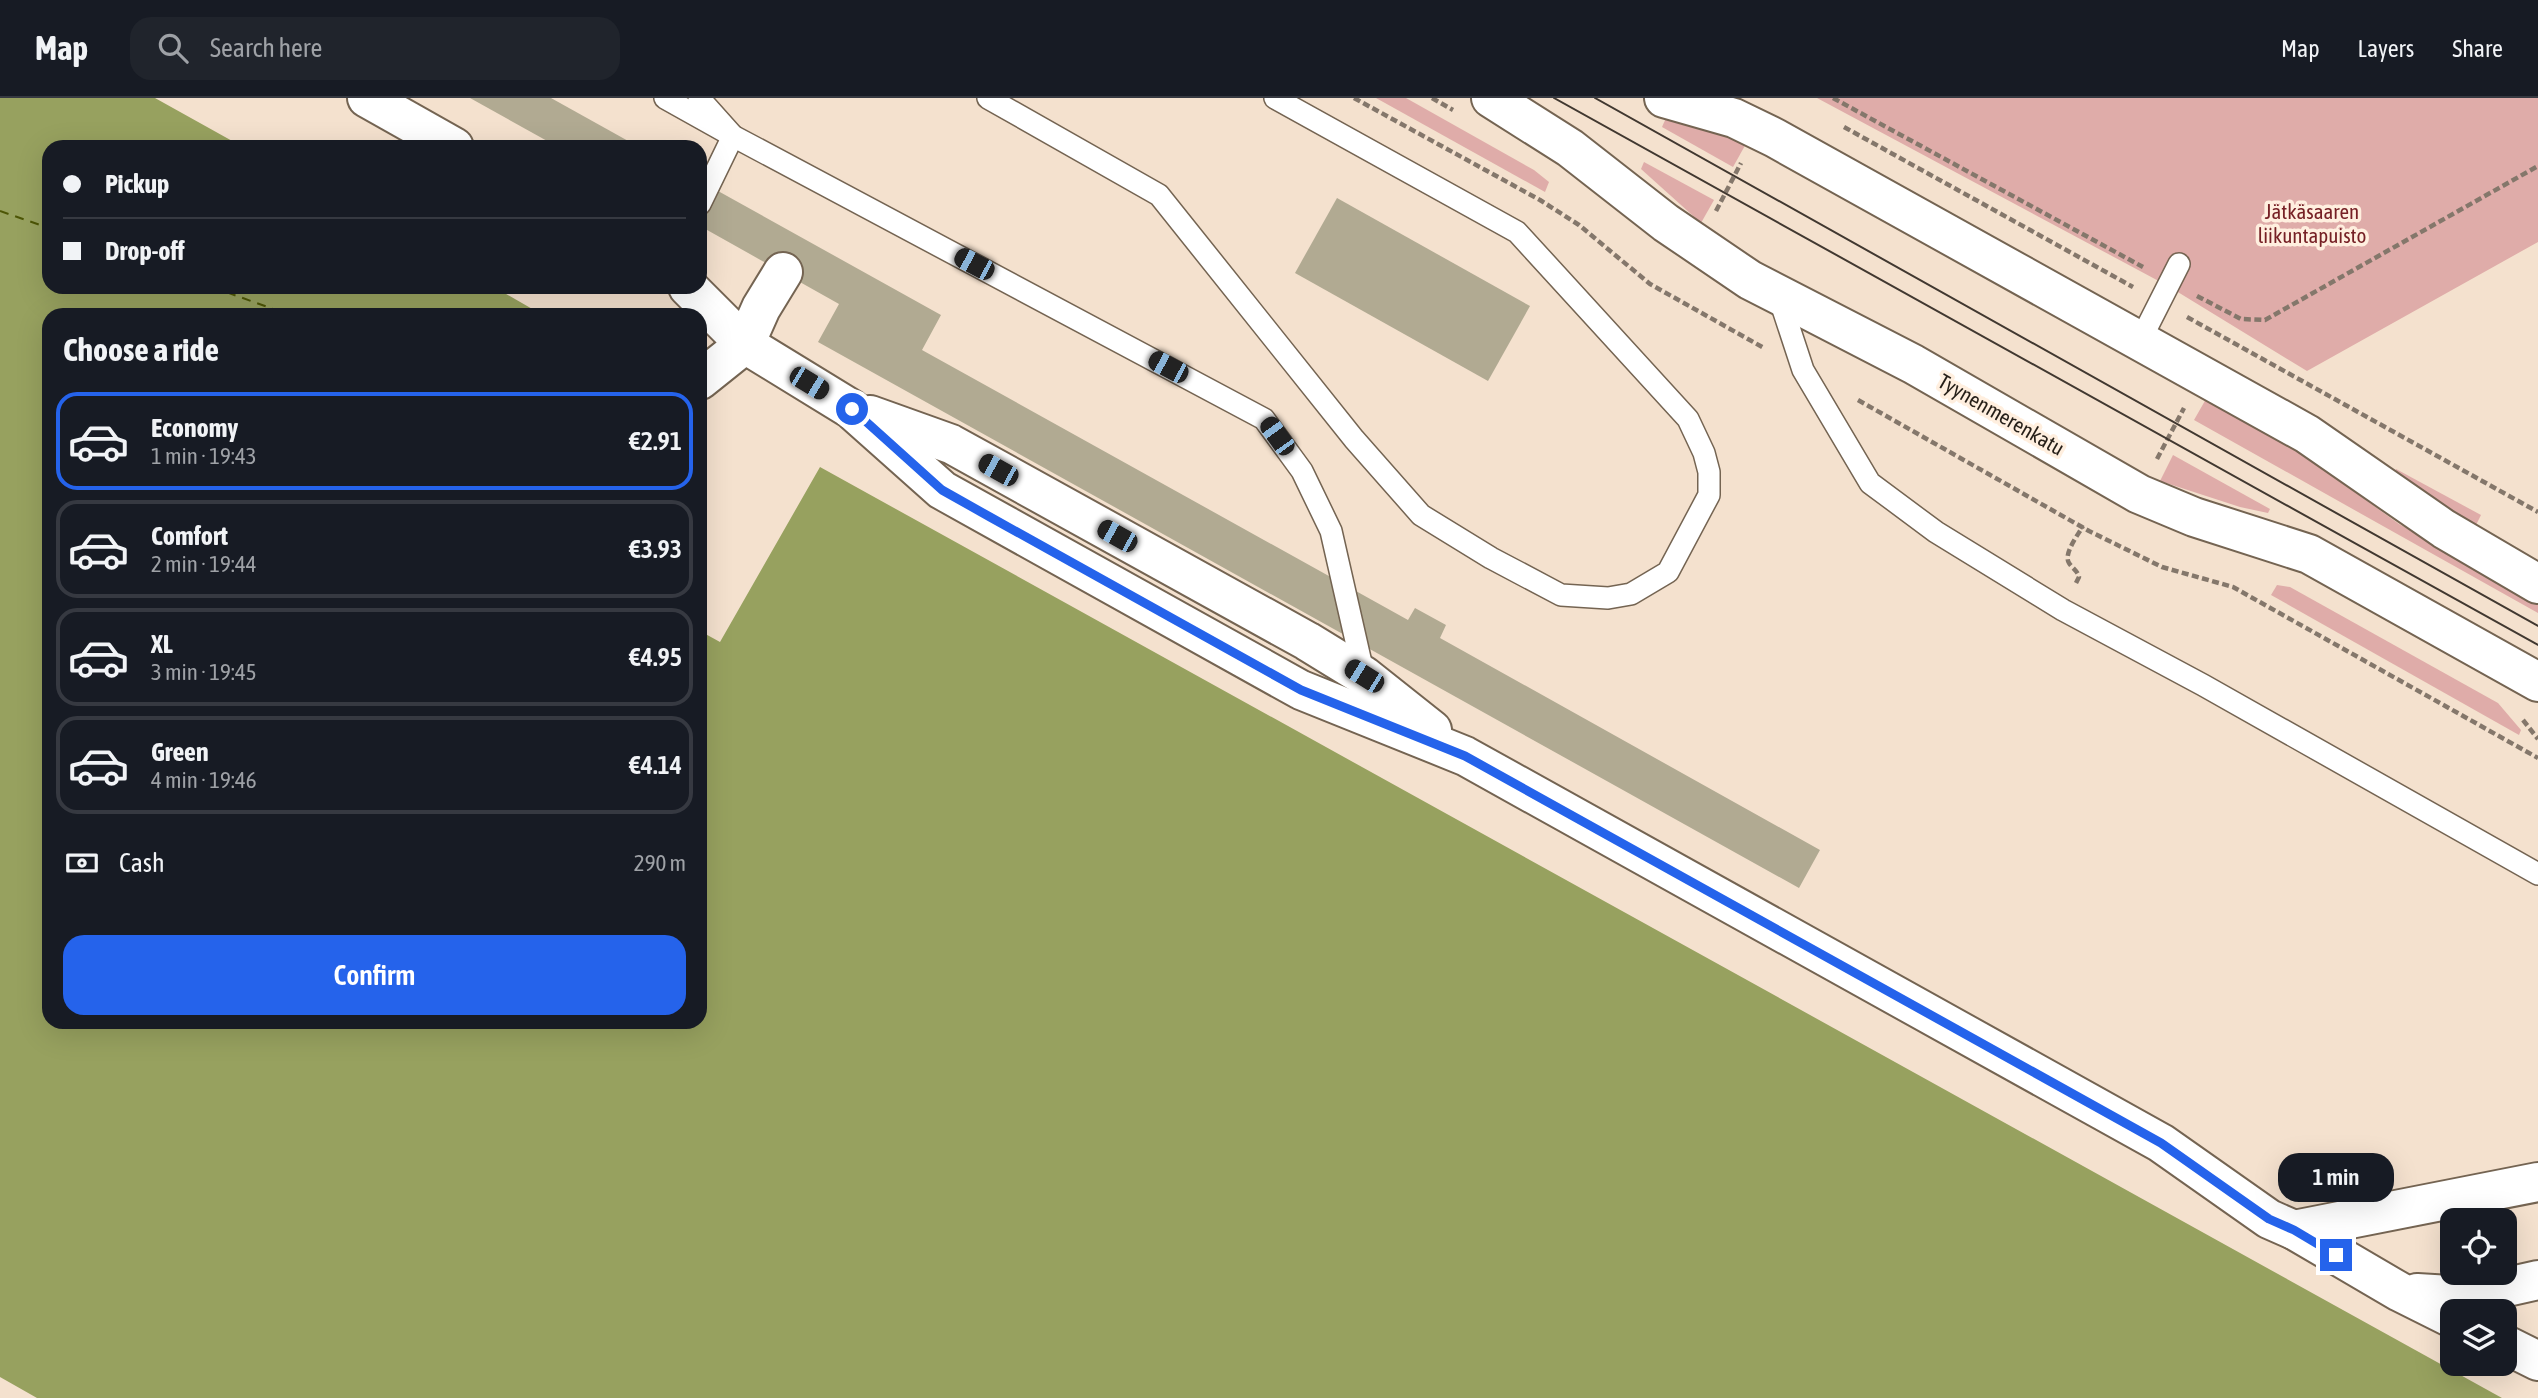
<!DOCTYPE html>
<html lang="en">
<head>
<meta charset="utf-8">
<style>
	:root { --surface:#171b24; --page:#20242c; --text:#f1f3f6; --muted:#9ea1a6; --line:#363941; --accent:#2563eb }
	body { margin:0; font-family:"Asap Condensed",sans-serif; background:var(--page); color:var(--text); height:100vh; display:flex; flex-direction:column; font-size:26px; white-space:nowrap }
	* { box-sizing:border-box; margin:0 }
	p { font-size:23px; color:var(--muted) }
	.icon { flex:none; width:38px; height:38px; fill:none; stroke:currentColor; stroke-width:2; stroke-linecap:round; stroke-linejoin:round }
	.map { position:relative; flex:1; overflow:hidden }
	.details { position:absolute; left:42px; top:210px; width:665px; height:721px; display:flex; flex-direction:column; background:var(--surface); border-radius:21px; box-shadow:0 7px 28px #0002 }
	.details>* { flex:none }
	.banner { position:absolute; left:42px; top:42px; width:665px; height:154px; border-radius:21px; box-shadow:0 7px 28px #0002; display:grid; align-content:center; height:154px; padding:0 21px; background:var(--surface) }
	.buttons { position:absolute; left:2440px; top:1110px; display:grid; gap:14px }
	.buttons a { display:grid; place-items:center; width:77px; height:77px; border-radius:14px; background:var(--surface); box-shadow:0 7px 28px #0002; font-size:35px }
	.end { position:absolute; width:32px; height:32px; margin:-16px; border:9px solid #2563eb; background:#fff; box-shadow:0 0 0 4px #fff }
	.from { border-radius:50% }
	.bubble { position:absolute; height:49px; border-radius:21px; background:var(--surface); box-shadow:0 7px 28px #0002; font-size:23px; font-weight:600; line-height:49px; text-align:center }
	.car { position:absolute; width:21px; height:42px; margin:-21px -10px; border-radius:9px; box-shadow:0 0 5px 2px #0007; background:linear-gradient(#222 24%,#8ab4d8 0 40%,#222 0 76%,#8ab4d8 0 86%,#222 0) }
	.banner b { display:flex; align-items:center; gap:24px; height:66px; font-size:26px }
	.banner b+b { border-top:2px solid var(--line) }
	.banner i { width:18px; height:18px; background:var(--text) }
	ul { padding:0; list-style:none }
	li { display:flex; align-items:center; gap:21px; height:98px; margin:0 14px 10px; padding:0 7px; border:4px solid var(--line); border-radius:21px }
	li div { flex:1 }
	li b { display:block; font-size:26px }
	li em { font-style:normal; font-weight:600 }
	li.current { border-color:var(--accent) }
	li>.icon { width:63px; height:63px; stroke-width:1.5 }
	h2 { padding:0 21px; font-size:32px; line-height:84px }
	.pay { display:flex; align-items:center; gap:18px; height:77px; padding:0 21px; font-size:26px }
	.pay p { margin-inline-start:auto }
	.primary-button { display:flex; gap:14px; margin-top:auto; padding:14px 21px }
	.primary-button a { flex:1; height:80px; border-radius:21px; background:var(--accent); color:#fff; font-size:28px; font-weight:600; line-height:80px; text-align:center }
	header { display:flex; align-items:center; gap:42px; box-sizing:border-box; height:98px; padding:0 35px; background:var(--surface); border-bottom:2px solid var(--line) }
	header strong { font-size:33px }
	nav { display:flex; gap:38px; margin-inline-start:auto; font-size:24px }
	.search { width:490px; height:63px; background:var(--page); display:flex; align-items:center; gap:18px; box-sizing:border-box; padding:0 24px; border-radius:21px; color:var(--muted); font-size:26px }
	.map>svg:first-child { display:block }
	.green { fill:#dfaca9 }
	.water { fill:#97a15f }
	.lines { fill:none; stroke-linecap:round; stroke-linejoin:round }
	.ferry { stroke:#4d5606; stroke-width:2; stroke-dasharray:9 7; stroke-linecap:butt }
	.building { fill:#b1aa92 }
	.service-casing { stroke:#746452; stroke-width:24 }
	.minor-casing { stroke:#746452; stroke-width:42 }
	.secondary-casing { stroke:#746452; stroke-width:42 }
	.path { stroke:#84776b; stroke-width:4.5; stroke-dasharray:7 3.5; stroke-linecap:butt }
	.service { stroke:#fff; stroke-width:21 }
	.minor { stroke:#fff; stroke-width:38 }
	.secondary { stroke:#fff; stroke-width:38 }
	.tram { stroke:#413830; stroke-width:2 }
	.route { stroke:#2563eb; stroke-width:9 }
	.labels { text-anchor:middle; stroke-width:7; stroke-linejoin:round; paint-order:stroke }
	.park-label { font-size:21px; fill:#762025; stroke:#ffefdf }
	.street-label { font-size:21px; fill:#261f18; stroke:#ffefdf }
</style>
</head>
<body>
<header>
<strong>Map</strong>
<div class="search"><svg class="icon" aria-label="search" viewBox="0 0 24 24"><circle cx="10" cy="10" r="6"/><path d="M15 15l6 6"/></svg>Search here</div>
<nav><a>Map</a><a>Layers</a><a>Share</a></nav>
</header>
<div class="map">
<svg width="2538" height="1300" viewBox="0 0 2538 1300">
	<rect width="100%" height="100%" fill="#f4e1ce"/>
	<g class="green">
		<path d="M1376,0H1406L1534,72L1549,84L1545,94Z"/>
		<path d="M1817,0H2538V144L2307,273L2168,188Z"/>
		<path d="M1666,20L1747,44L1733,69L1662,29Z"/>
		<path d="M1644,64L1714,102L1701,125L1641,71Z"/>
		<path d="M2206,301L2294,350L2399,426L2538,501V515L2194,322Z"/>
		<path d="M2173,357L2270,411L2268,415L2240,409L2160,383Z"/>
		<path d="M2396,371L2481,417L2473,433L2393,379Z"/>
		<path d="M2277,487L2290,489L2498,605L2521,632L2519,637L2271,497Z"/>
	</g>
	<path class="water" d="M0,0H155L243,49H49V189H494L541,216L520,217L509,212L506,217H49V924H700V533L720,544L820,369L2502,1300H37L0,1279Z"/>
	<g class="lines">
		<g class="ferry">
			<path d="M0,113L49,130"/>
			<path d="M212,189L290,217"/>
		</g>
	</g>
	<g class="building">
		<path d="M470,0H551L639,49H558Z"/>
		<path d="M700,83L941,217L922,252L1408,522L1415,510L1446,527L1440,540L1820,752L1799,790L818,244L839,206L700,128Z"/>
		<path d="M1337,100L1530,208L1488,283L1295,175Z"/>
	</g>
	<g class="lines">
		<defs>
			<g id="service">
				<path d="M665,0L733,38L700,106"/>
				<path d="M699,0L733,38L1264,321L1302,373L1331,433L1364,578"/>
				<path d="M988,0L1159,97L1354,341L1421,417L1491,460L1561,497L1608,500L1631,496L1668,474L1709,397V374L1704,355L1688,321L1517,134L1275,0"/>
				<path d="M1778,196L1803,272L1870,385L1936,434L2063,512L2203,587L2538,776"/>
				<path d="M2140,243L2179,166"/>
			</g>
			<g id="minor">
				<path d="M367,0L454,49"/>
				<path d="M688,189L745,246L851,311L942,392L1301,592L1465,658L2161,1045L2269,1121L2294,1132L2400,1194L2452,1220"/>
				<path d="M700,282L745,246L761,210L783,174"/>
				<path d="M870,317L951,346L1307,543L1364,578L1432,632"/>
				<path d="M2294,1132L2538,1084"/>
				<path d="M2417,1195L2467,1198L2538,1182"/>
				<path d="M2504,1246L2538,1263"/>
			</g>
			<g id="secondary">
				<path d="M1491,0L1570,50L1666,125L1750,182L1913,266L2139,396L2194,419L2309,456L2538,584"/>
				<path d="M1664,0L1734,20L1775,40L2307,336L2444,431L2538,486"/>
			</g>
		</defs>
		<use href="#service" class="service-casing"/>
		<use href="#minor" class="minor-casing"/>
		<use href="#secondary" class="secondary-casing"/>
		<g class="path">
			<path d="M1354,0L1540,102L1579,127L1650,186L1764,250"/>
			<path d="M1432,0L1453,12"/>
			<path d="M1833,0L2143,169"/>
			<path d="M1844,29L2133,189"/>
			<path d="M1716,113L1741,65"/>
			<path d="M2197,198L2241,221L2265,222L2538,68"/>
			<path d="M2187,219L2538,414"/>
			<path d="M1858,302L2089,433L2162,469L2233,489L2538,660"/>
			<path d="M2157,361L2184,310"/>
			<path d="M2076,485L2079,479C2077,472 2073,471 2069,465C2063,456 2078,437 2083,428"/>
			<path d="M2523,622L2538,641"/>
		</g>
		<use href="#service" class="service"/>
		<use href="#minor" class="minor"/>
		<use href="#secondary" class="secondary"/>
		<g class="tram">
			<path d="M1554,0L2538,547"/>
			<path d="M1595,0L2538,528"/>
		</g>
	</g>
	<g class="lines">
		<path class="route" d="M852,311L942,392L990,419L1301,592L1465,658L2161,1045L2269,1121L2294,1132L2336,1157"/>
	</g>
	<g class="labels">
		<g class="park-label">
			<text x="2312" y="121">Jätkäsaaren<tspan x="2312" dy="24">liikuntapuisto</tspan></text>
		</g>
		<g class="street-label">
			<text transform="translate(2001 317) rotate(30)" y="7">Tyynenmerenkatu</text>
		</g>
	</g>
</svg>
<div class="buttons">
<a><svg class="icon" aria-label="locate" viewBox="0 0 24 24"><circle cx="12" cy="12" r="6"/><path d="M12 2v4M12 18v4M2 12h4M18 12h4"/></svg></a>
<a><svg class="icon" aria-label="layers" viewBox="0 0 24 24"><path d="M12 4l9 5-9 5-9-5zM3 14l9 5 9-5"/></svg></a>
</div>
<i class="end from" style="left:852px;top:311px"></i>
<i class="end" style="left:2336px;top:1157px"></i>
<div class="bubble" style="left:2278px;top:1055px;width:116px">1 min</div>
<i class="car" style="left:974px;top:166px;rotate:298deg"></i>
<i class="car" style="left:1168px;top:269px;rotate:298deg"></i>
<i class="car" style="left:809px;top:285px;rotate:121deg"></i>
<i class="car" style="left:1277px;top:338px;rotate:324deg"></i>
<i class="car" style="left:998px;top:372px;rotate:299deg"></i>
<i class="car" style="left:1117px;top:438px;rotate:299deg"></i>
<i class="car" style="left:1364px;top:578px;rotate:302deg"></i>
<div class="banner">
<b><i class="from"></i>Pickup</b>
<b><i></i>Drop-off</b>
</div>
<section class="details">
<h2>Choose a ride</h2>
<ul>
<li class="current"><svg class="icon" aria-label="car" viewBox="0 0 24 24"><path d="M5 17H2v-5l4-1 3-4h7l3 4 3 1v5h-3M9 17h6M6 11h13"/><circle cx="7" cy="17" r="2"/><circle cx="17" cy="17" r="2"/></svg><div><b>Economy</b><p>1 min · 19:43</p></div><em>€2.91</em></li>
<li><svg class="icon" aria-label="car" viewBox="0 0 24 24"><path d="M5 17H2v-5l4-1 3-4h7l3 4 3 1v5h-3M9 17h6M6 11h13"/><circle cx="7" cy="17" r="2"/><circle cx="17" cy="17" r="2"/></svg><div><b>Comfort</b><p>2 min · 19:44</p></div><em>€3.93</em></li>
<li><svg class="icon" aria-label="car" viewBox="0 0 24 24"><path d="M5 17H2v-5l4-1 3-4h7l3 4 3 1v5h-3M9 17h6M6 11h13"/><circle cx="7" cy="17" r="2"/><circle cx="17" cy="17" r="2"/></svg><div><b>XL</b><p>3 min · 19:45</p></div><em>€4.95</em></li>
<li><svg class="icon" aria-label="car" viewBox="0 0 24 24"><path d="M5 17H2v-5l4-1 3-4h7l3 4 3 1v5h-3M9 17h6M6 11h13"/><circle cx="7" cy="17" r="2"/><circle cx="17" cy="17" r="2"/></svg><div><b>Green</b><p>4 min · 19:46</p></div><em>€4.14</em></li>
</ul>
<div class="pay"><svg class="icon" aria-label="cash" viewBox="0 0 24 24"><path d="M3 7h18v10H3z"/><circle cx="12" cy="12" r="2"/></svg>Cash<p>290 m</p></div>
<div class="primary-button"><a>Confirm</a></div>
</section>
</div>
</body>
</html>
